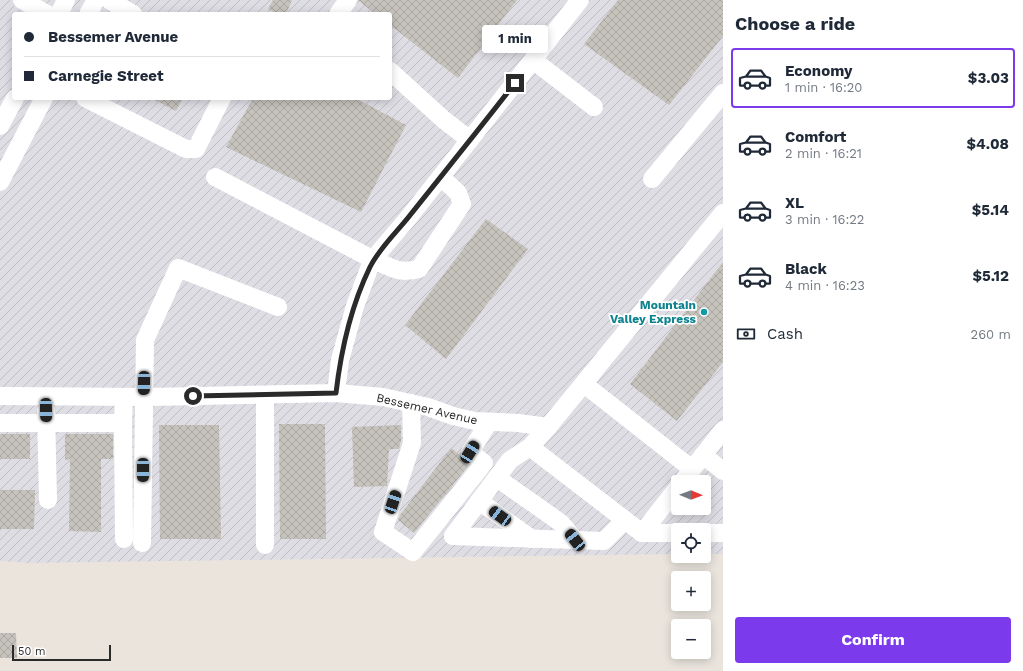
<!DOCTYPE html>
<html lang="en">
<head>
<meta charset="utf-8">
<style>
	:root { --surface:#fff; --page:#f2f2f3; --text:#1f2937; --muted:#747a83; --line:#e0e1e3; --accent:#7c3aed }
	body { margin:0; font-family:"Work Sans",sans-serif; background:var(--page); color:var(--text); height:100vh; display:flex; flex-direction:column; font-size:15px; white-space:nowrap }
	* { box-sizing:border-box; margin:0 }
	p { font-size:13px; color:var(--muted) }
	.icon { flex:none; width:22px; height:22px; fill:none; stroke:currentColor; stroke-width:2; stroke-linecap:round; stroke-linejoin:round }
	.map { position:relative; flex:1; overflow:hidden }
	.side { display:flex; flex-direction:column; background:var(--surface); width:300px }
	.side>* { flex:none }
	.guide { position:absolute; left:12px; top:12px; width:380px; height:88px; border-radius:4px; box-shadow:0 2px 10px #0003; display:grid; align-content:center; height:88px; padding:0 12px; background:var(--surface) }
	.needle { width:26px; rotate:91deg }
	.buttons { position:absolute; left:671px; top:475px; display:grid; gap:8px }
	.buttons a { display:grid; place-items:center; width:40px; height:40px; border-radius:4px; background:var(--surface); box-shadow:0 2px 10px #0003; font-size:20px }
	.scale { position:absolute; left:12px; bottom:10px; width:99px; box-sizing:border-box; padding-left:4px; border:2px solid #2a2a2a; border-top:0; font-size:11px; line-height:14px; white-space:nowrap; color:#2a2a2a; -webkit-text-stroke:3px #fff; paint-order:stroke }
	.end { position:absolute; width:18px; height:18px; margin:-9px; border:5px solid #2a2a2a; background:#fff; box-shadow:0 0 0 2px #fff }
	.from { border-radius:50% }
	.bubble { position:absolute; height:28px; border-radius:4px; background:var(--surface); box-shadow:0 2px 10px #0003; font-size:13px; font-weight:700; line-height:28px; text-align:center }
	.car { position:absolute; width:12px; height:24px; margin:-12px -6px; border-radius:5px; box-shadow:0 0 3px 1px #0007; background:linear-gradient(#222 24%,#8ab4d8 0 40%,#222 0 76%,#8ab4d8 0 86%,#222 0) }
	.guide b { display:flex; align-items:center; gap:14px; height:38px; font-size:15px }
	.guide b+b { border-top:1px solid var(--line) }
	.guide i { width:10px; height:10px; background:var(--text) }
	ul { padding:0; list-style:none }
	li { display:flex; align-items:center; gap:12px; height:60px; margin:0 8px 6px; padding:0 4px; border:2px solid transparent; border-radius:4px }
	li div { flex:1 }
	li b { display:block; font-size:15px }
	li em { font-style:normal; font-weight:700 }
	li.selected { border-color:var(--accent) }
	li>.icon { width:36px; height:36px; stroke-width:1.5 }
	h2 { padding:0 12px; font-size:18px; line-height:48px }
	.pay { display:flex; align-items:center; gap:10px; height:44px; padding:0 12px; font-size:15px }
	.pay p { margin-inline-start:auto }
	.primary-button { display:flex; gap:8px; margin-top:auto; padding:8px 12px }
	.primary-button a { flex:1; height:46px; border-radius:4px; background:var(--accent); color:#fff; font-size:16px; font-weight:700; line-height:46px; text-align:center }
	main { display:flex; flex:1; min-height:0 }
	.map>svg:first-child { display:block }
	.industrial { fill:url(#industrial-furrows); fill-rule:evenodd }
	.building { fill:url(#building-cross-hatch) }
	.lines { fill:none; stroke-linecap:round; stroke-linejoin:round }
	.minor { stroke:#fff; stroke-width:18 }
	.route { stroke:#2a2a2a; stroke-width:5 }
	.culture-dot { fill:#0f9aa8; stroke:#fff; stroke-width:1.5 }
	.labels { text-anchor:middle; stroke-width:3.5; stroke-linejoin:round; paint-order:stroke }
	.culture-label { font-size:12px; font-weight:bold; fill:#0d838f; stroke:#fff; text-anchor:end }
	.street-label { font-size:12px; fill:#2a2a2a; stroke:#fff }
</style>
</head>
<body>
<main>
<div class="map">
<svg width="723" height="671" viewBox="0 0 723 671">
	<defs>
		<pattern id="industrial-furrows" width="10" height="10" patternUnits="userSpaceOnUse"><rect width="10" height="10" fill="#dedde4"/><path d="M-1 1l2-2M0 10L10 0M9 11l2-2" fill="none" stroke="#bfbec4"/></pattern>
		<pattern id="building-cross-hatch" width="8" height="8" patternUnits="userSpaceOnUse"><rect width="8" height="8" fill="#c6c2bc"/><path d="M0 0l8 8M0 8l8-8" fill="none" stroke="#aaa7a2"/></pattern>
	</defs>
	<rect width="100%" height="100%" fill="#eae4dd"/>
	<path class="industrial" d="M0,0H723V554H704V530H678V554L29,563L0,561ZM14,14H390V98H14ZM678,482H704V508H678Z"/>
	<g class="building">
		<path d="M273,0H292L286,14H278L268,9Z"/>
		<path d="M358,0H517L458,78L390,25V14H375Z"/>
		<path d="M618,0H723V36L669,105L584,44Z"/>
		<path d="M151,98H183L176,111Z"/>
		<path d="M253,98H355L406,125L361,212L226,147Z"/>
		<path d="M486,219L528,249L446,359L405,325Z"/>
		<path d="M723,262V362L677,421L630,384Z"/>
		<path d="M279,424H325L326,539H280Z"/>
		<path d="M159,425H219L221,539H160Z"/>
		<path d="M401,425V441L399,449H389L387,486L354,487L352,427Z"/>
		<rect x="0" y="434" width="30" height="25"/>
		<path d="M65,434H113V459H101V532L69,531L70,459L65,460Z"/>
		<path d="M451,448L460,455L463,460L469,465L414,533L398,520L400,515Z"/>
		<path d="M0,490H35L34,529H0Z"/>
		<path d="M0,633H16L17,658H0Z"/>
	</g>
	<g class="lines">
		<g class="minor">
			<path d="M22,0L47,14"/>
			<path d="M109,0L133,14"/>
			<path d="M59,14L66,0"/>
			<path d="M88,14L96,0"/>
			<path d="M338,14L348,0"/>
			<path d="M533,60L594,107"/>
			<path d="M390,71L444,120L470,140"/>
			<path d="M85,98L186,149H196L222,98"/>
			<path d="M0,126L15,98"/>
			<path d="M215,177L374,260C392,268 400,274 419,269L462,204L458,193L441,177"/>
			<path d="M652,179L723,93"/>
			<path d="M0,182L44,98"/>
			<path d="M584,384L692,469"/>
			<path d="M336,393L340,360L355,306L370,266L380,251L409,217L580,0"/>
			<path d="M265,395V545"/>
			<path d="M0,396L150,397L336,393L383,397L428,407L453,416L475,421L518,423L548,427L723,213"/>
			<path d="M411,403L412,443L383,532L413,552L484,463L470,452L489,422"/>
			<path d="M46,411L48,500"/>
			<path d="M0,423H123L124,397"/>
			<path d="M123,423L124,539"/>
			<path d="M548,427L530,447L642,533H678"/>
			<path d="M703,455L723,471"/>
			<path d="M497,478L561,523L575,540"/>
			<path d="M682,482L723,430"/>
			<path d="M479,501L532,539"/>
			<path d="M642,533L678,487"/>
			<path d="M704,533H723"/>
			<path d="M453,536L604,541L625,520"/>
			<path d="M453,536L510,460L530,447"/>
			<path d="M142,543L145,340L178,268L278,307"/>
		</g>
	</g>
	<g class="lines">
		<path class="route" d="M193,396L336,393C341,350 351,306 370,267C380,247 398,231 411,214C446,170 481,127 515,83"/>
	</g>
	<circle class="culture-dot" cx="704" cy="312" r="4"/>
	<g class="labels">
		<g class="culture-label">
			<text x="696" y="309">Mountain<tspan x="696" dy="14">Valley Express</tspan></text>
		</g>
		<g class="street-label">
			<text transform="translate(427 409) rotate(13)" y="4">Bessemer Avenue</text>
		</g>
	</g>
</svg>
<div class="buttons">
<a><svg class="needle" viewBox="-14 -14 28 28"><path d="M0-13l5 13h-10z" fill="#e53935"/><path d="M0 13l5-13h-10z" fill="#747a83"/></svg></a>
<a><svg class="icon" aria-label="locate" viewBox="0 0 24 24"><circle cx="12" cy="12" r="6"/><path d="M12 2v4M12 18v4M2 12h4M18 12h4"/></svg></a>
<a>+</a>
<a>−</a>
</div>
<div class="scale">50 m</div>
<i class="end from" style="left:193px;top:396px"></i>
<i class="end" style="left:515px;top:83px"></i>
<div class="bubble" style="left:482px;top:25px;width:66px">1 min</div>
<i class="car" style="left:144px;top:383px;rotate:181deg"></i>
<i class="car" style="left:46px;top:410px;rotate:179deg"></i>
<i class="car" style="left:470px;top:452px;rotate:32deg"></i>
<i class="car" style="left:143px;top:470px;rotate:180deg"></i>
<i class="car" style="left:393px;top:502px;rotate:18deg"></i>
<i class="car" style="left:500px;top:516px;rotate:306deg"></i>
<i class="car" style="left:575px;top:540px;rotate:322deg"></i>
<div class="guide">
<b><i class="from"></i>Bessemer Avenue</b>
<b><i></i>Carnegie Street</b>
</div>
</div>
<section class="side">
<h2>Choose a ride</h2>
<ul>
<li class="selected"><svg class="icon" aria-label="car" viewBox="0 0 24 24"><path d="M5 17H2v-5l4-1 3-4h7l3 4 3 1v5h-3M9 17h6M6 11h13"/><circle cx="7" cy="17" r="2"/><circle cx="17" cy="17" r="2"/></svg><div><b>Economy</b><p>1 min · 16:20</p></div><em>$3.03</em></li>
<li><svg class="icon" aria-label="car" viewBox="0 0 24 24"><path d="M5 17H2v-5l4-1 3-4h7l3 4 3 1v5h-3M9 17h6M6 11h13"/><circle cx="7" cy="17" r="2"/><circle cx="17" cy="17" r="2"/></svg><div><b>Comfort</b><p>2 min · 16:21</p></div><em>$4.08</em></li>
<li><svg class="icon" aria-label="car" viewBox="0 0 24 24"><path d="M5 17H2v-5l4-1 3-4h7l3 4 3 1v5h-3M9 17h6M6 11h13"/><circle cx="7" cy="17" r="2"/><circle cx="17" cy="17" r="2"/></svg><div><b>XL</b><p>3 min · 16:22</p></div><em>$5.14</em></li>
<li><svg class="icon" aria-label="car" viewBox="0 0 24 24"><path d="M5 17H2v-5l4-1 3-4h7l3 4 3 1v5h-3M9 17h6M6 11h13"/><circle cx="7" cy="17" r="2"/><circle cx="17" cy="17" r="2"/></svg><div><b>Black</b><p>4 min · 16:23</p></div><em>$5.12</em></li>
</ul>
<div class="pay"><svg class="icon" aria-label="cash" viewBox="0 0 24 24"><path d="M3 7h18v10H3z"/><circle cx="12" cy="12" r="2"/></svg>Cash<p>260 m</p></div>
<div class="primary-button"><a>Confirm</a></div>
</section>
</main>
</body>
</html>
